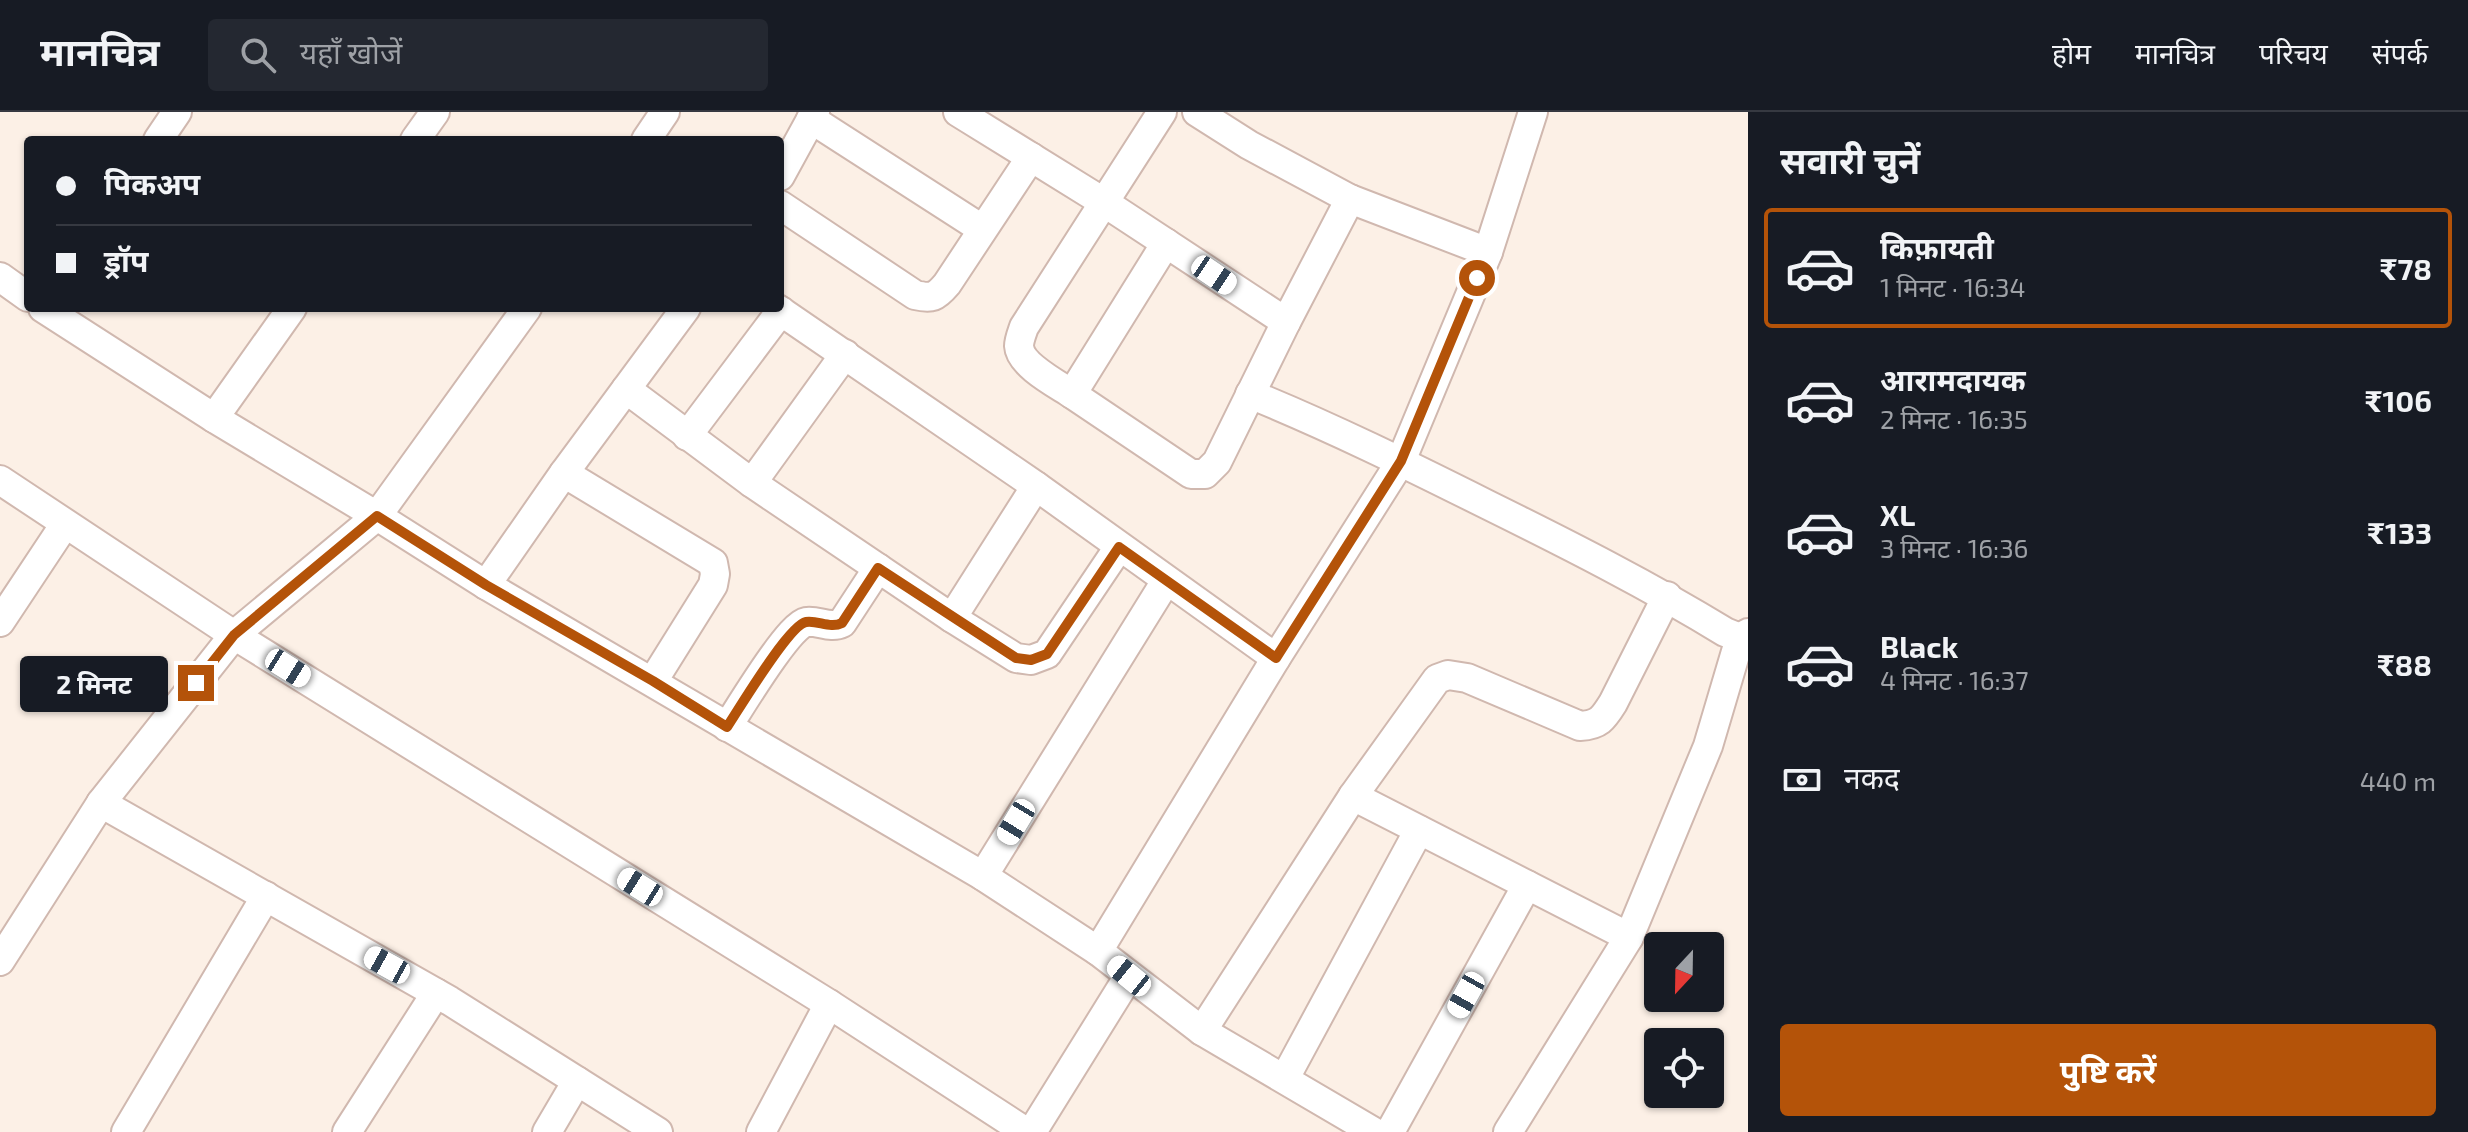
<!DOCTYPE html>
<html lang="hi">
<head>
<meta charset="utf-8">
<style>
	:root { --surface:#171b24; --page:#242831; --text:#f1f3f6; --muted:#9ea1a6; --line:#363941; --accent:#b45309 }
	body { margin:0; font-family:"Exo 2","Noto Sans Devanagari",sans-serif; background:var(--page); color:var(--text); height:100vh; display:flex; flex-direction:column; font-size:30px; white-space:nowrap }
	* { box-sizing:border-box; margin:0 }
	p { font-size:26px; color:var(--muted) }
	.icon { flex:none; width:44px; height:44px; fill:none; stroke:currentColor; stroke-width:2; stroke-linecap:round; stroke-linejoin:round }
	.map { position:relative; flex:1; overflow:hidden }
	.panel { display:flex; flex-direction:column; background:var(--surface); width:720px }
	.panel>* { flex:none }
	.guide { position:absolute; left:24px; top:24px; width:760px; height:176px; border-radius:8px; box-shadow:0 2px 6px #0004; display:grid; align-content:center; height:176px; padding:0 32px; background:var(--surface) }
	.needle { width:52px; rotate:202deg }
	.fabs { position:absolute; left:1644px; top:820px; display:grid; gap:16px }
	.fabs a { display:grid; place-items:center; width:80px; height:80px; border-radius:8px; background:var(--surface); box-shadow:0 2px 6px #0004; font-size:40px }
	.end { position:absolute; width:36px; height:36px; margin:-18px; border:10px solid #b45309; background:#fff; box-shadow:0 0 0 4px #fff }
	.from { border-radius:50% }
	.bubble { position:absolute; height:56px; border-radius:8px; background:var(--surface); box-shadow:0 2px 6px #0004; font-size:26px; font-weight:700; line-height:56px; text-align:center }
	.car { position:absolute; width:24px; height:48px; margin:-24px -12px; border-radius:10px; box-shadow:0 0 6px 2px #0007; background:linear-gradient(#fff 24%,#345 0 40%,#fff 0 76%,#345 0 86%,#fff 0) }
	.guide b { display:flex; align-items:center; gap:28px; height:76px; font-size:30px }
	.guide b+b { border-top:2px solid var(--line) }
	.guide i { width:20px; height:20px; background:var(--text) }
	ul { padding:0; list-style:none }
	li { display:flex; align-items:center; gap:24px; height:120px; margin:0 16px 12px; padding:0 16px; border:4px solid transparent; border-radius:8px }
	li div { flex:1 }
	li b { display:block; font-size:30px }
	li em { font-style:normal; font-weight:700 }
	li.current { border-color:var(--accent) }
	li>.icon { width:72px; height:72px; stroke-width:1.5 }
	h2 { padding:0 32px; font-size:36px; line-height:96px }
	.pay { display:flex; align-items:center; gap:20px; height:88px; padding:0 32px; font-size:30px }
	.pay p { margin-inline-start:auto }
	.button { display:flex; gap:16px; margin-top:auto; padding:16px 32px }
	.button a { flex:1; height:92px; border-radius:8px; background:var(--accent); color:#fff; font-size:32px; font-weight:700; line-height:92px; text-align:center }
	header { display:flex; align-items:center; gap:48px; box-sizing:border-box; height:112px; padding:0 40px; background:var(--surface); border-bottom:2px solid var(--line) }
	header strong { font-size:38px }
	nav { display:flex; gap:44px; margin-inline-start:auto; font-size:28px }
	.search { width:560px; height:72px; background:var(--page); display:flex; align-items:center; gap:20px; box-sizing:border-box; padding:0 28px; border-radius:8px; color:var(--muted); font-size:30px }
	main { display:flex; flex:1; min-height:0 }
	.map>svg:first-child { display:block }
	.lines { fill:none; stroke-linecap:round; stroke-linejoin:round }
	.street-casing { stroke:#d0b8af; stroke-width:32 }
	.street { stroke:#fff; stroke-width:28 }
	.route { stroke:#b45309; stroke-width:10 }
</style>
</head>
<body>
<header>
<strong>मानचित्र</strong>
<div class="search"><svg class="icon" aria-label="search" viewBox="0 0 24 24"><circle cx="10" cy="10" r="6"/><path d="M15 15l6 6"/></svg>यहाँ खोजें</div>
<nav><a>होम</a><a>मानचित्र</a><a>परिचय</a><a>संपर्क</a></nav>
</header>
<main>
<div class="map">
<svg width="1748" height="1020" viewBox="0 0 1748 1020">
	<rect width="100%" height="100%" fill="#fcf0e6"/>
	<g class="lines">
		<defs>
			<g id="street">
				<path d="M958,0L1105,91L1286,210L1350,87"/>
				<path d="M1197,0L1249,33L1350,87L1488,140"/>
				<path d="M811,7L982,117"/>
				<path d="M158,28L177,0"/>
				<path d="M415,28L435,0"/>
				<path d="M646,28L665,0"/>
				<path d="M780,64L815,0"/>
				<path d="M780,93L915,183C932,187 936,185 947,172L1031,45"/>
				<path d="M1166,131L1072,282L1191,362H1205L1217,350L1286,210"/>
				<path d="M0,165L28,185"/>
				<path d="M43,196L214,306L377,404L486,473L983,764L1098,839L1202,919L1374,1020"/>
				<path d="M776,196L1036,374L1276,546"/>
				<path d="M845,242L752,371L952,506L1016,546L1031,548L1047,542L1119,435"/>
				<path d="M626,277L752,371"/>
				<path d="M1072,282C1057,272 1020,253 1019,234C1019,228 1022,221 1024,215L1162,0"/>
				<path d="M1250,282C1331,315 1410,354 1488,393C1569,433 1648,473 1725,520L1740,526"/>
				<path d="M214,306L292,196"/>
				<path d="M687,324L781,199"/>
				<path d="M564,361L713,451L715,462L713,473L653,569"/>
				<path d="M0,368L234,523L829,892L1026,1020"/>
				<path d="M486,473L564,361L686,196"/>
				<path d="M952,506L1036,374"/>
				<path d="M0,510L65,412"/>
				<path d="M727,615C739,597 789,513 806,510C818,508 830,517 842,511L878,456"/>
				<path d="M1353,684L1629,825"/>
				<path d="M101,691L450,889L658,1020"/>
				<path d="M983,764L1166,469"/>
				<path d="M1098,839L1276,546L1401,349L1488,140L1533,0"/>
				<path d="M0,849L101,691L234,523L377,404L527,196"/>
				<path d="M1202,919L1353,684L1437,567L1448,563L1467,566L1580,614C1599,613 1603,607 1613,591L1667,484"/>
				<path d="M1285,966L1419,718"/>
				<path d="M126,1020L266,784"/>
				<path d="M347,1020L436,881"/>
				<path d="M547,1020L577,969"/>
				<path d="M761,1020L829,892"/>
				<path d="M1032,1020L1129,864"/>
				<path d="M1390,1020L1527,773"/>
				<path d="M1508,1020L1629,825L1708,634L1740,526L1748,521"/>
			</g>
		</defs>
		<use href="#street" class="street-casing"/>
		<use href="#street" class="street"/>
	</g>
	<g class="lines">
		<path class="route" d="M196,571L234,523L377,404L486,473L653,569L727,615C739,597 789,513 806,510C818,508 830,517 842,511L878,456L1016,546L1031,548L1047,542L1119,435L1276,546L1401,349L1477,166"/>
	</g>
</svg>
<div class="fabs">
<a><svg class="needle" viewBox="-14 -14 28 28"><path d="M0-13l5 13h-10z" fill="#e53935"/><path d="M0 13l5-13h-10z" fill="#9ea1a6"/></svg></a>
<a><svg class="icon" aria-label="locate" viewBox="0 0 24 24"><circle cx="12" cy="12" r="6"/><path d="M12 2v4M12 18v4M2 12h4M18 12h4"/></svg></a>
</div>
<i class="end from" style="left:1477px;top:166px"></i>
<i class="end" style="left:196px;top:571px"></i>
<div class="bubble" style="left:20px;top:544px;width:148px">2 मिनट</div>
<i class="car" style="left:1214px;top:163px;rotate:124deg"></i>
<i class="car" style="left:288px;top:556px;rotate:122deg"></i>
<i class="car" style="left:1016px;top:710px;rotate:211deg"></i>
<i class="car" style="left:640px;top:775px;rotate:302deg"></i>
<i class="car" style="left:387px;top:853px;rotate:299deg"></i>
<i class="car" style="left:1129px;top:864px;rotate:309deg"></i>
<i class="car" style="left:1466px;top:883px;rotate:209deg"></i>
<div class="guide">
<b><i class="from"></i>पिकअप</b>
<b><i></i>ड्रॉप</b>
</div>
</div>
<section class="panel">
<h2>सवारी चुनें</h2>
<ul>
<li class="current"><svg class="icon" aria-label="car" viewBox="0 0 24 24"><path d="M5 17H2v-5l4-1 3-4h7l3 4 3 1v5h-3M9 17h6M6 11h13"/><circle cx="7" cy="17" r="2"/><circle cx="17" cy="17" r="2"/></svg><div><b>किफ़ायती</b><p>1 मिनट · 16:34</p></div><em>₹78</em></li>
<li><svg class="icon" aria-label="car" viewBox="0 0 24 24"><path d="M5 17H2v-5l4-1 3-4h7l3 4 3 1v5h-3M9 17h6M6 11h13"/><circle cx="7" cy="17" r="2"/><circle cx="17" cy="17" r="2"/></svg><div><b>आरामदायक</b><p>2 मिनट · 16:35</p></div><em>₹106</em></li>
<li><svg class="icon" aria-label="car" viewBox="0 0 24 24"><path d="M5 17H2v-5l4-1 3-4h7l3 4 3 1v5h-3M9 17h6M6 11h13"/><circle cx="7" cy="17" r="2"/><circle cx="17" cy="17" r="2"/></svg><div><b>XL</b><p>3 मिनट · 16:36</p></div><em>₹133</em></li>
<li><svg class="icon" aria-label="car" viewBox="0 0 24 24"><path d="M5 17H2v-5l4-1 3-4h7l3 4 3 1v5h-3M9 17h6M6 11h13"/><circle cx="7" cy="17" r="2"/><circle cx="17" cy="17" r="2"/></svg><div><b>Black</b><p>4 मिनट · 16:37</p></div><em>₹88</em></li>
</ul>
<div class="pay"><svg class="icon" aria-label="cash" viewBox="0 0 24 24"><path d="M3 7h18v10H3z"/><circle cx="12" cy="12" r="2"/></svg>नकद<p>440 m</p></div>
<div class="button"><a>पुष्टि करें</a></div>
</section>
</main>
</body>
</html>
